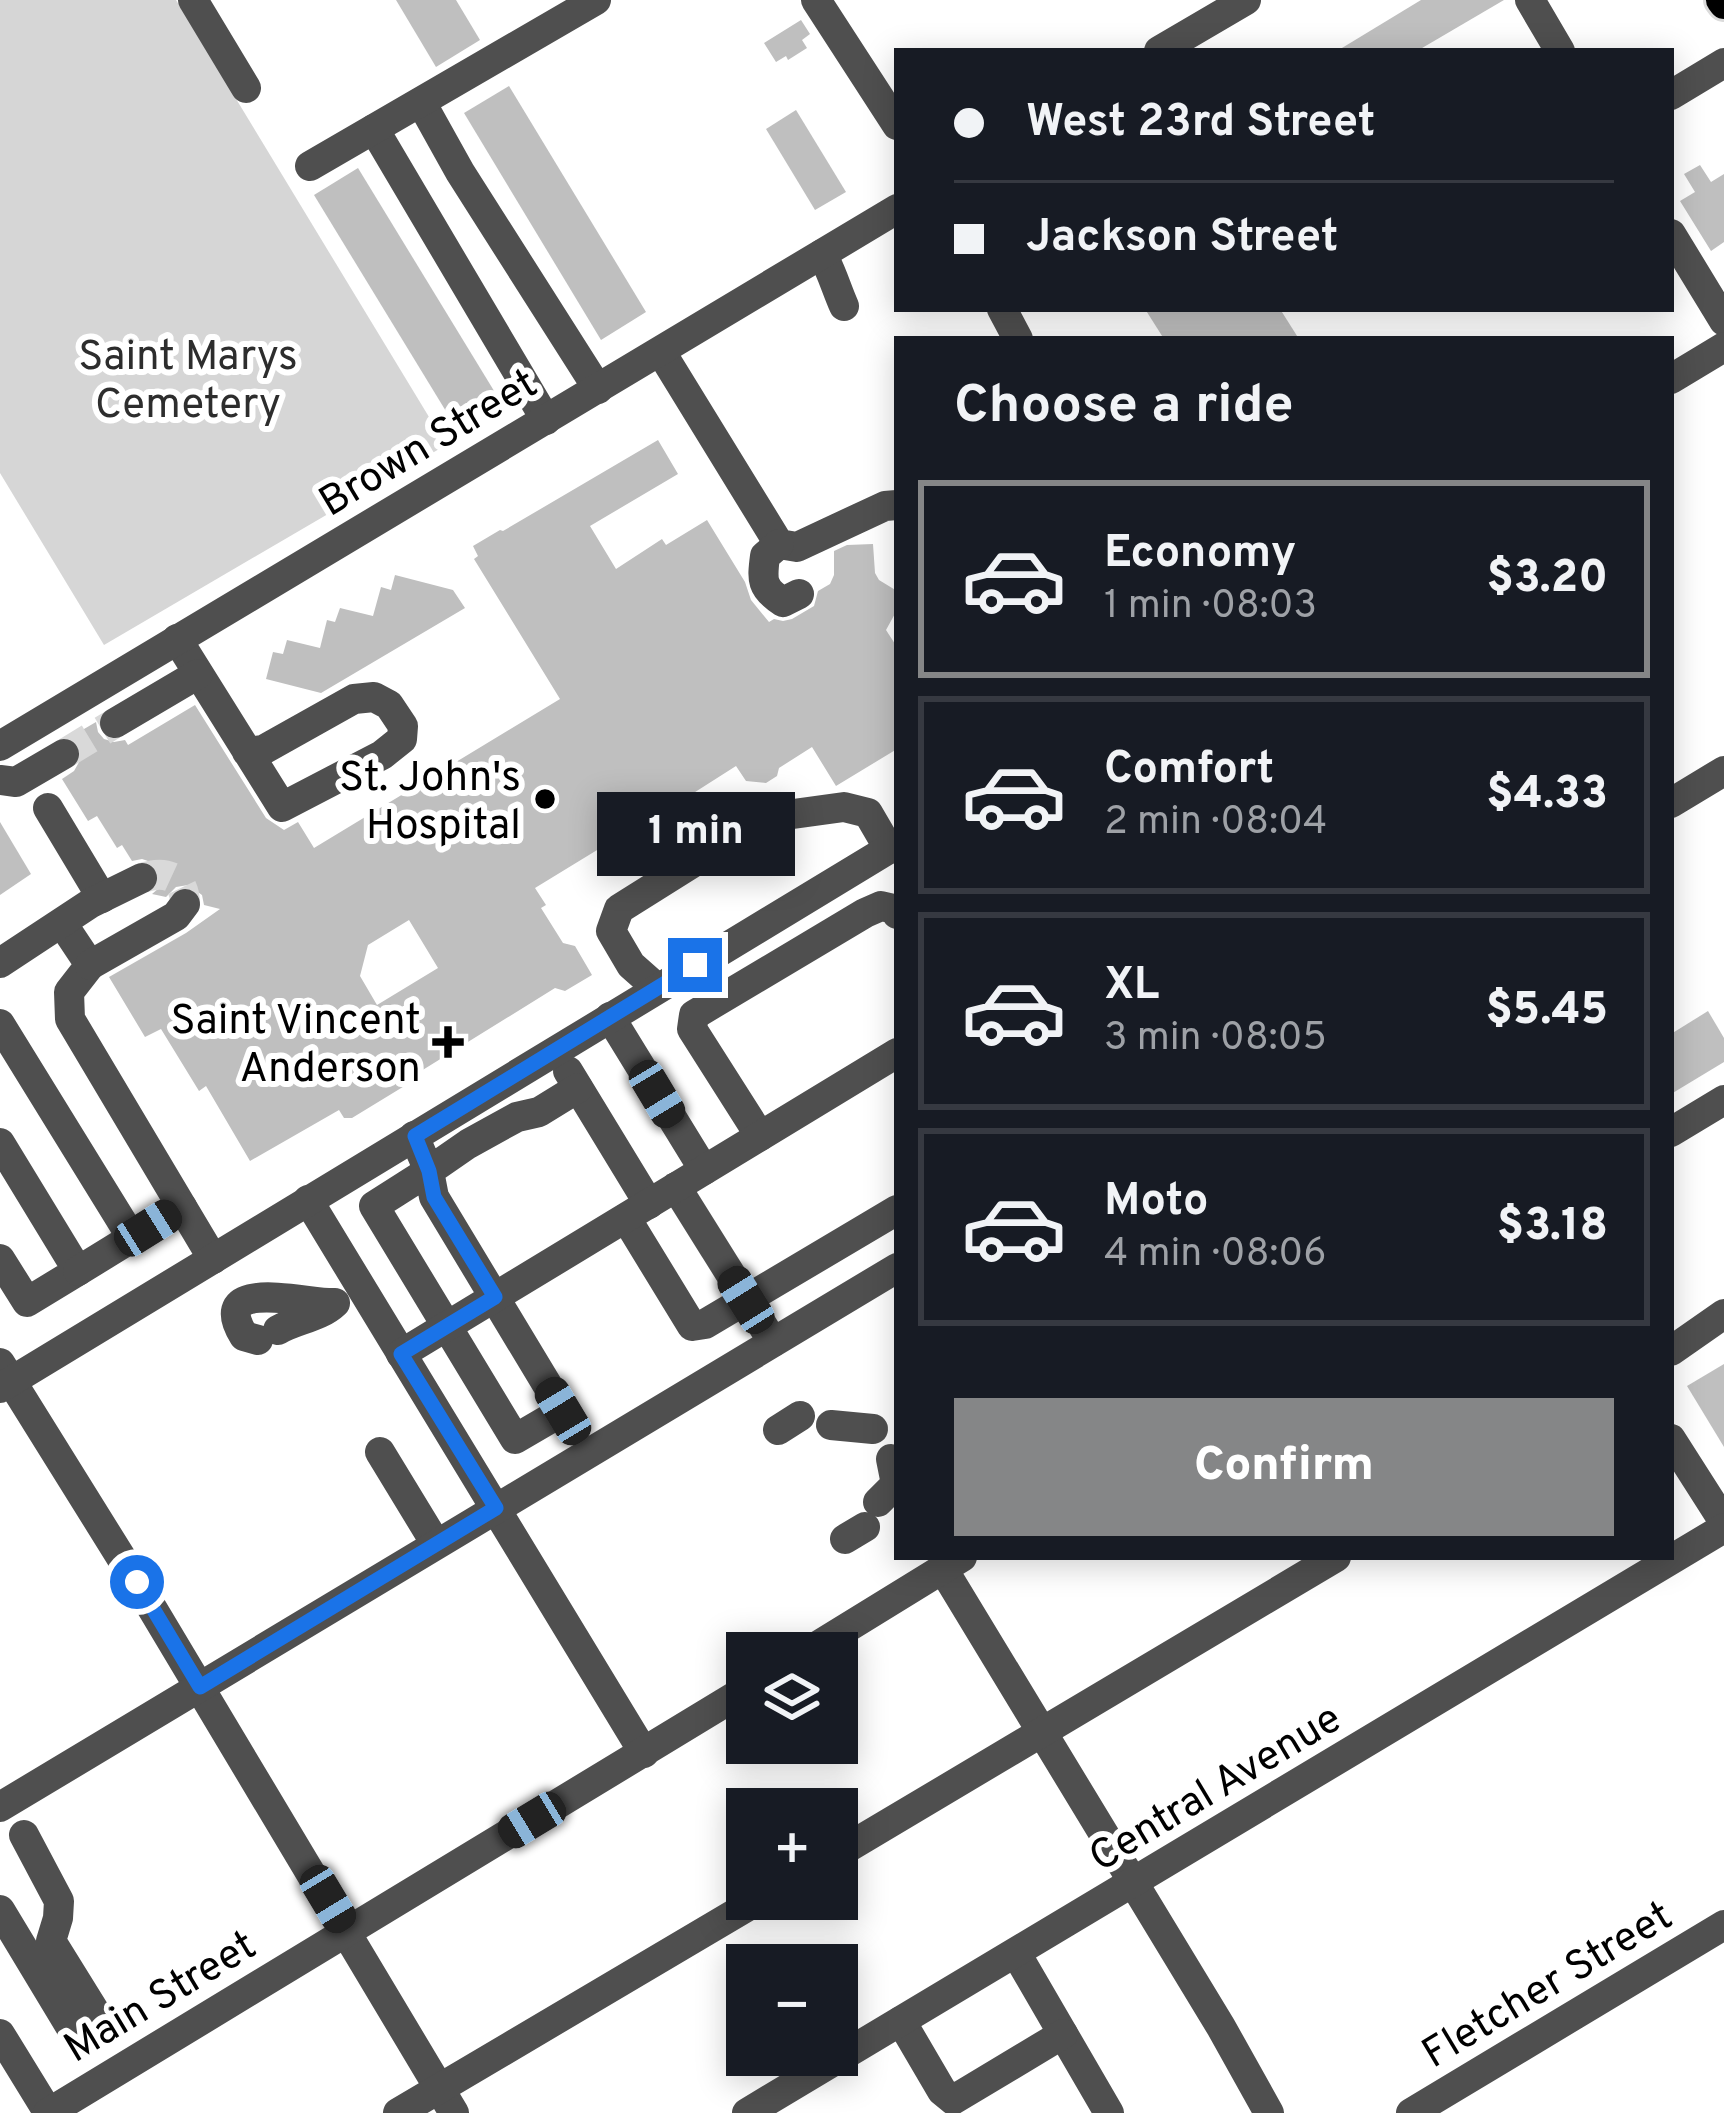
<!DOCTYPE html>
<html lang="en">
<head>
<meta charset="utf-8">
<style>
	:root { --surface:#171b24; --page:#242831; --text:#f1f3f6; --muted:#9ea1a6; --line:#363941; --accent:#858687 }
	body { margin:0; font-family:Overpass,sans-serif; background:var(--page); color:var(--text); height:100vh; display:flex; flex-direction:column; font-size:45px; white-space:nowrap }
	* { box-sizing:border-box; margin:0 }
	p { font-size:39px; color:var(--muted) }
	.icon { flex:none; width:66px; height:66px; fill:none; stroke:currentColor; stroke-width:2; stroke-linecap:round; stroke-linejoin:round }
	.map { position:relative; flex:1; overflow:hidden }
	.panel { position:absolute; left:894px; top:336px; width:780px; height:1224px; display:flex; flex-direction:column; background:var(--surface); border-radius:0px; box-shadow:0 6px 30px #0003 }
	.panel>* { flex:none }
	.top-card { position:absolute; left:894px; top:48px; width:780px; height:264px; border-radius:0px; box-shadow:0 6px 30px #0003; display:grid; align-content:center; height:264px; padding:0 60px; background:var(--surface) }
	.buttons { position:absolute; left:726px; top:1632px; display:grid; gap:24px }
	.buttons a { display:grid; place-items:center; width:132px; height:132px; border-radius:0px; background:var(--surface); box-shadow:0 6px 30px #0003; font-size:60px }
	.end { position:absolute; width:54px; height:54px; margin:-27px; border:15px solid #1a73e8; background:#fff; box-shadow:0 0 0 6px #fff }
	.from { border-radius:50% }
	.bubble { position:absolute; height:84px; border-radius:0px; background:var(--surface); box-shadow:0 6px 30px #0003; font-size:39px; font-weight:800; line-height:84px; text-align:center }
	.car { position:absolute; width:36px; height:72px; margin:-36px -18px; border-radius:15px; box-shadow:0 0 9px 3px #0007; background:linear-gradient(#222 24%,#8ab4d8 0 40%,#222 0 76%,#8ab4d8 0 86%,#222 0) }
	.top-card b { display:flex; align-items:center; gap:42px; height:114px; font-size:45px }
	.top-card b+b { border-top:3px solid var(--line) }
	.top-card i { width:30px; height:30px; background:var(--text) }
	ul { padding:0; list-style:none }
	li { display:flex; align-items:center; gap:36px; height:198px; margin:0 24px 18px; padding:0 36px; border:6px solid var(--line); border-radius:0px }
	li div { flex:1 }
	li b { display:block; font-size:45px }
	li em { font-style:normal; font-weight:800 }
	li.selected { border-color:var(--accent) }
	li>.icon { width:108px; height:108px; stroke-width:1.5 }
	h2 { padding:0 60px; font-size:54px; line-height:144px }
	.primary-button { display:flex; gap:24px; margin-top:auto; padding:24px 60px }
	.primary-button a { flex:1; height:138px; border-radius:0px; background:var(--accent); color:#fff; font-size:48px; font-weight:800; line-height:138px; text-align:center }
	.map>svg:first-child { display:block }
	.green { fill:#d6d6d6 }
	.building { fill:#bfbfbf; fill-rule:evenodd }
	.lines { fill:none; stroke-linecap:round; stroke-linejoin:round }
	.minor-tunnel { stroke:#d9d9d9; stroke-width:30; stroke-dasharray:30 15; stroke-linecap:butt }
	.major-casing { stroke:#dbdbdb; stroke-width:36 }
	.minor { stroke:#4f4f4f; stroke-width:30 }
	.major { stroke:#000; stroke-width:30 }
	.route { stroke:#1a73e8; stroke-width:15 }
	.poi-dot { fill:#000; stroke:#fff; stroke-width:4.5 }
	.labels { text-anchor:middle; stroke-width:12; stroke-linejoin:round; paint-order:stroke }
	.park-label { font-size:42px; fill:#2d2d2d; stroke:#fff }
	.street-label { font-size:42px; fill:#000; stroke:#fff }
	.poi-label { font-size:42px; fill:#000; stroke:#fff; text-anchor:end }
</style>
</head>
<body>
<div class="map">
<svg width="1724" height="2113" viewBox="0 0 1724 2113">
	<rect width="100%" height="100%" fill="#fff"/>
	<path class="green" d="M0,0H176L446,445L104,645L0,473Z"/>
	<g class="building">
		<path d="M396,0H456L480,40L436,67Z"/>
		<path d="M1421,0H1504L1417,51H1337Z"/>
		<path d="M801,20L810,34L802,40L807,48L788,60L786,56L776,62L764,43Z"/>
		<path d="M509,86L646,312L601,340L464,113Z"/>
		<path d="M796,110L846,192L815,210L766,129Z"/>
		<path d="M1700,165L1711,182L1724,174V242L1711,251L1680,201L1695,192L1684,174Z"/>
		<path d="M358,168L499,399L455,426L314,195Z"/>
		<path d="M1145,309H1280L1299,339H1164Z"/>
		<path d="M658,440L678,474L590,526L616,569L662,539L666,545L707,520L745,582L751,600L769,622L774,619L783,621L792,619L814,606L818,591L830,584L834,575V551L847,545L873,544L875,573L879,580L897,591V610L886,630L897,647V749L836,786L812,747L779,768L777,776L766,783L746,781L736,766L692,794L712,828L695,838L674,803L535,888L546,905L541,908L563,943L575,946L592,975L565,991L555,988L413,1076L411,1082L352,1118H344L339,1110L250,1161L206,1086L199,1091L161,1029L145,1037L109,977L186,933L220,909L204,905L202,895L188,885L176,887L166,897L152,894L159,888L161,878L154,863L142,859L132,861L122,845L117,848L97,816L88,821L62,779L74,771L83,755L80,743L72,736L96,722L98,732L104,739L114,742L125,740L128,745L195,705L266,818L284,830L298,822L314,848L560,699L474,559L478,556L473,546L500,530L503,531ZM409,920L438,968L377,1005L360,976L368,945Z"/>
		<path d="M395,575L453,590L465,608L321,693L266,679L273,652L283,654L287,640L320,648L327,620L335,622L340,608L373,616L381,587L391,590Z"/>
		<path d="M0,822L31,874L0,895Z"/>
		<path d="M1708,1011L1724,1038V1062L1671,1094V1034Z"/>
		<path d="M1724,1364V1447L1687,1386Z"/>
	</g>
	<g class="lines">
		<g class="minor-tunnel">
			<path d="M64,754L115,723"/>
			<path d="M142,878C165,870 185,876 185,904"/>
		</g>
		<defs>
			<path id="major" d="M1721,0L1724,4"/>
		</defs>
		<use href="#major" class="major-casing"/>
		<g class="minor">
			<path d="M193,0L246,88"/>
			<path d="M816,0L897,125"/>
			<path d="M1530,0L1560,51"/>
			<path d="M1159,51L1246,0"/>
			<path d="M1671,95L1724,63"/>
			<path d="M421,102L460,172L598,389"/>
			<path d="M374,129L546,420"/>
			<path d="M310,166L596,0"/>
			<path d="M1671,234L1724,321"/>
			<path d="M822,254C832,272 836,288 844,306"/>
			<path d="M1002,309L1018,339"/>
			<path d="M661,352L779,544L797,547L885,506L897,505"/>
			<path d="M1671,379L1724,347"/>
			<path d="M779,544L765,556C762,580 761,588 783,602L799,594"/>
			<path d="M177,639L282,807L382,755L402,739L403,726L389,705L374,697L354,699L263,750L247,752"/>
			<path d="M115,723L198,674"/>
			<path d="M0,746L897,209"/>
			<path d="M0,780L16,782L64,754"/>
			<path d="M1671,803L1724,771"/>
			<path d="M48,808L102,898"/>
			<path d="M62,923L90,965L69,992L70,1019L182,1207"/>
			<path d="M0,963L91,903L142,878"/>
			<path d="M90,965L176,916L185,904"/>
			<path d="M657,988L631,965L611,931L619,909L764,818L844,807L868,813L889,849"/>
			<path d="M610,1017L704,1170"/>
			<path d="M0,1024L132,1238"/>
			<path d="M568,1071L649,1204"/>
			<path d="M1671,1132L1724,1100"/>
			<path d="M414,1136L429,1171L374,1206L515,1439L563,1411L434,1197L429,1171L468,1144L517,1117L539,1112L578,1088"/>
			<path d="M760,1136L692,1029L694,1015L865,913L881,906L894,909L897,914"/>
			<path d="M0,1143L78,1271L27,1302L0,1259"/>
			<path d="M676,1187L773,1342"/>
			<path d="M308,1200L644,1753"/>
			<path d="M626,1218L692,1326L705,1324L897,1210"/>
			<path d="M78,1271L182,1207L213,1259"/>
			<path d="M258,1340L244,1336C206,1275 310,1305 335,1303C319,1318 297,1319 278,1330"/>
			<path d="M1671,1351L1724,1314"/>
			<path d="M401,1354L897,1053"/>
			<path d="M0,1363L137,1583L454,2113"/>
			<path d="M0,1388L897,844"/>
			<path d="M831,1425L873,1429"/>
			<path d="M778,1430L800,1416"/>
			<path d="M1671,1439L1724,1522"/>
			<path d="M380,1452L436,1544"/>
			<path d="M878,1502L896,1484L891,1459"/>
			<path d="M845,1539L865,1527"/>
			<path d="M943,1569L1221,2027L1269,2113"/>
			<path d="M806,1653L962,1557"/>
			<path d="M0,1807L897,1268"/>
			<path d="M837,1854L1336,1557"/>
			<path d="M0,1910L76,2036L79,2037L100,2025V2020L51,1941L58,1918L59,1901L24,1835"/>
			<path d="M1016,1953L1109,2113"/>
			<path d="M901,2021L942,2091L953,2100L1063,2034"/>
			<path d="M0,2034L48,2112"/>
			<path d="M48,2113L747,1689"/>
			<path d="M398,2113L760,1899"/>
			<path d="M747,2113L1724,1528"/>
			<path d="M1411,2113L1724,1925"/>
		</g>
		<use href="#major" class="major"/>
	</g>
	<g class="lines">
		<path class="route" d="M137,1582L200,1687L496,1508L401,1354L495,1297L434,1197L429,1171L415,1136L695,965"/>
	</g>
	<g class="poi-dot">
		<circle cx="545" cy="799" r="12"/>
		<path d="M442 1024h12v12h12v12h-12v12h-12v-12h-12v-12h12z"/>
	</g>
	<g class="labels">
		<g class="park-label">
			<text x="188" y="369">Saint Marys<tspan x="188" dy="48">Cemetery</tspan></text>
		</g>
		<g class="street-label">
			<text transform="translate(427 441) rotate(-31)" y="15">Brown Street</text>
			<text transform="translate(1214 1786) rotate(-31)" y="15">Central Avenue</text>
			<text transform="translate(1546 1983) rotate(-31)" y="15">Fletcher Street</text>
			<text transform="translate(159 1995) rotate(-31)" y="15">Main Street</text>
		</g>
		<g class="poi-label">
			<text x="521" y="790">St. John's<tspan x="521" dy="48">Hospital</tspan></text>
			<text x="421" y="1033">Saint Vincent<tspan x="421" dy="48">Anderson</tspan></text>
		</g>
	</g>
</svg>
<div class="buttons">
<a><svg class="icon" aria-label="layers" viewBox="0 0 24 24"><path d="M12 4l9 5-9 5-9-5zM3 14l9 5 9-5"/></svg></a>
<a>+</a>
<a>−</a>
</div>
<i class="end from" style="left:137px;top:1582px"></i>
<i class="end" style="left:695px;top:965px"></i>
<div class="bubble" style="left:597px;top:792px;width:198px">1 min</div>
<i class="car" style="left:657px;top:1094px;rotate:149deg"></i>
<i class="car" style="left:148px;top:1228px;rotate:58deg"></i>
<i class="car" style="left:746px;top:1300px;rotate:328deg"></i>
<i class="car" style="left:563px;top:1411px;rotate:329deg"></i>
<i class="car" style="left:532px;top:1820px;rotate:239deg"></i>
<i class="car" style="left:328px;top:1899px;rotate:149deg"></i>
<div class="top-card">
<b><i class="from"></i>West 23rd Street</b>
<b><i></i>Jackson Street</b>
</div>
<section class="panel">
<h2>Choose a ride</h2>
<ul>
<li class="selected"><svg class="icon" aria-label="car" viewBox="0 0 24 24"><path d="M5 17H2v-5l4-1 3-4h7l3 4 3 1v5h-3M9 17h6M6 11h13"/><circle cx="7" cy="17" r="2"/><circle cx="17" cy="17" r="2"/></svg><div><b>Economy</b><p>1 min · 08:03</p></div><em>$3.20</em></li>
<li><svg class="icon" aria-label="car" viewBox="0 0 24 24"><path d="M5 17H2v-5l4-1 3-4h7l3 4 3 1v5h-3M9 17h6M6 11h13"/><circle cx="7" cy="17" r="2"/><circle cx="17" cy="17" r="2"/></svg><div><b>Comfort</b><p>2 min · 08:04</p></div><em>$4.33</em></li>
<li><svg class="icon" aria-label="car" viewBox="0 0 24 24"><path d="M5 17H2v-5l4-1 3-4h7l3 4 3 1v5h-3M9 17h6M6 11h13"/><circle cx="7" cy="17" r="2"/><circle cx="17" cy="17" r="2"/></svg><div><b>XL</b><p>3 min · 08:05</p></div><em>$5.45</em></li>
<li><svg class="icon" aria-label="car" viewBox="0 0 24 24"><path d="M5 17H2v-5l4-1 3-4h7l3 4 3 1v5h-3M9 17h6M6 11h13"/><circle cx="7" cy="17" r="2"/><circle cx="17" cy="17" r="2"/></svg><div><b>Moto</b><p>4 min · 08:06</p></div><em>$3.18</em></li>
</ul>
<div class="primary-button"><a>Confirm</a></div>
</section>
</div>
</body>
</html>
